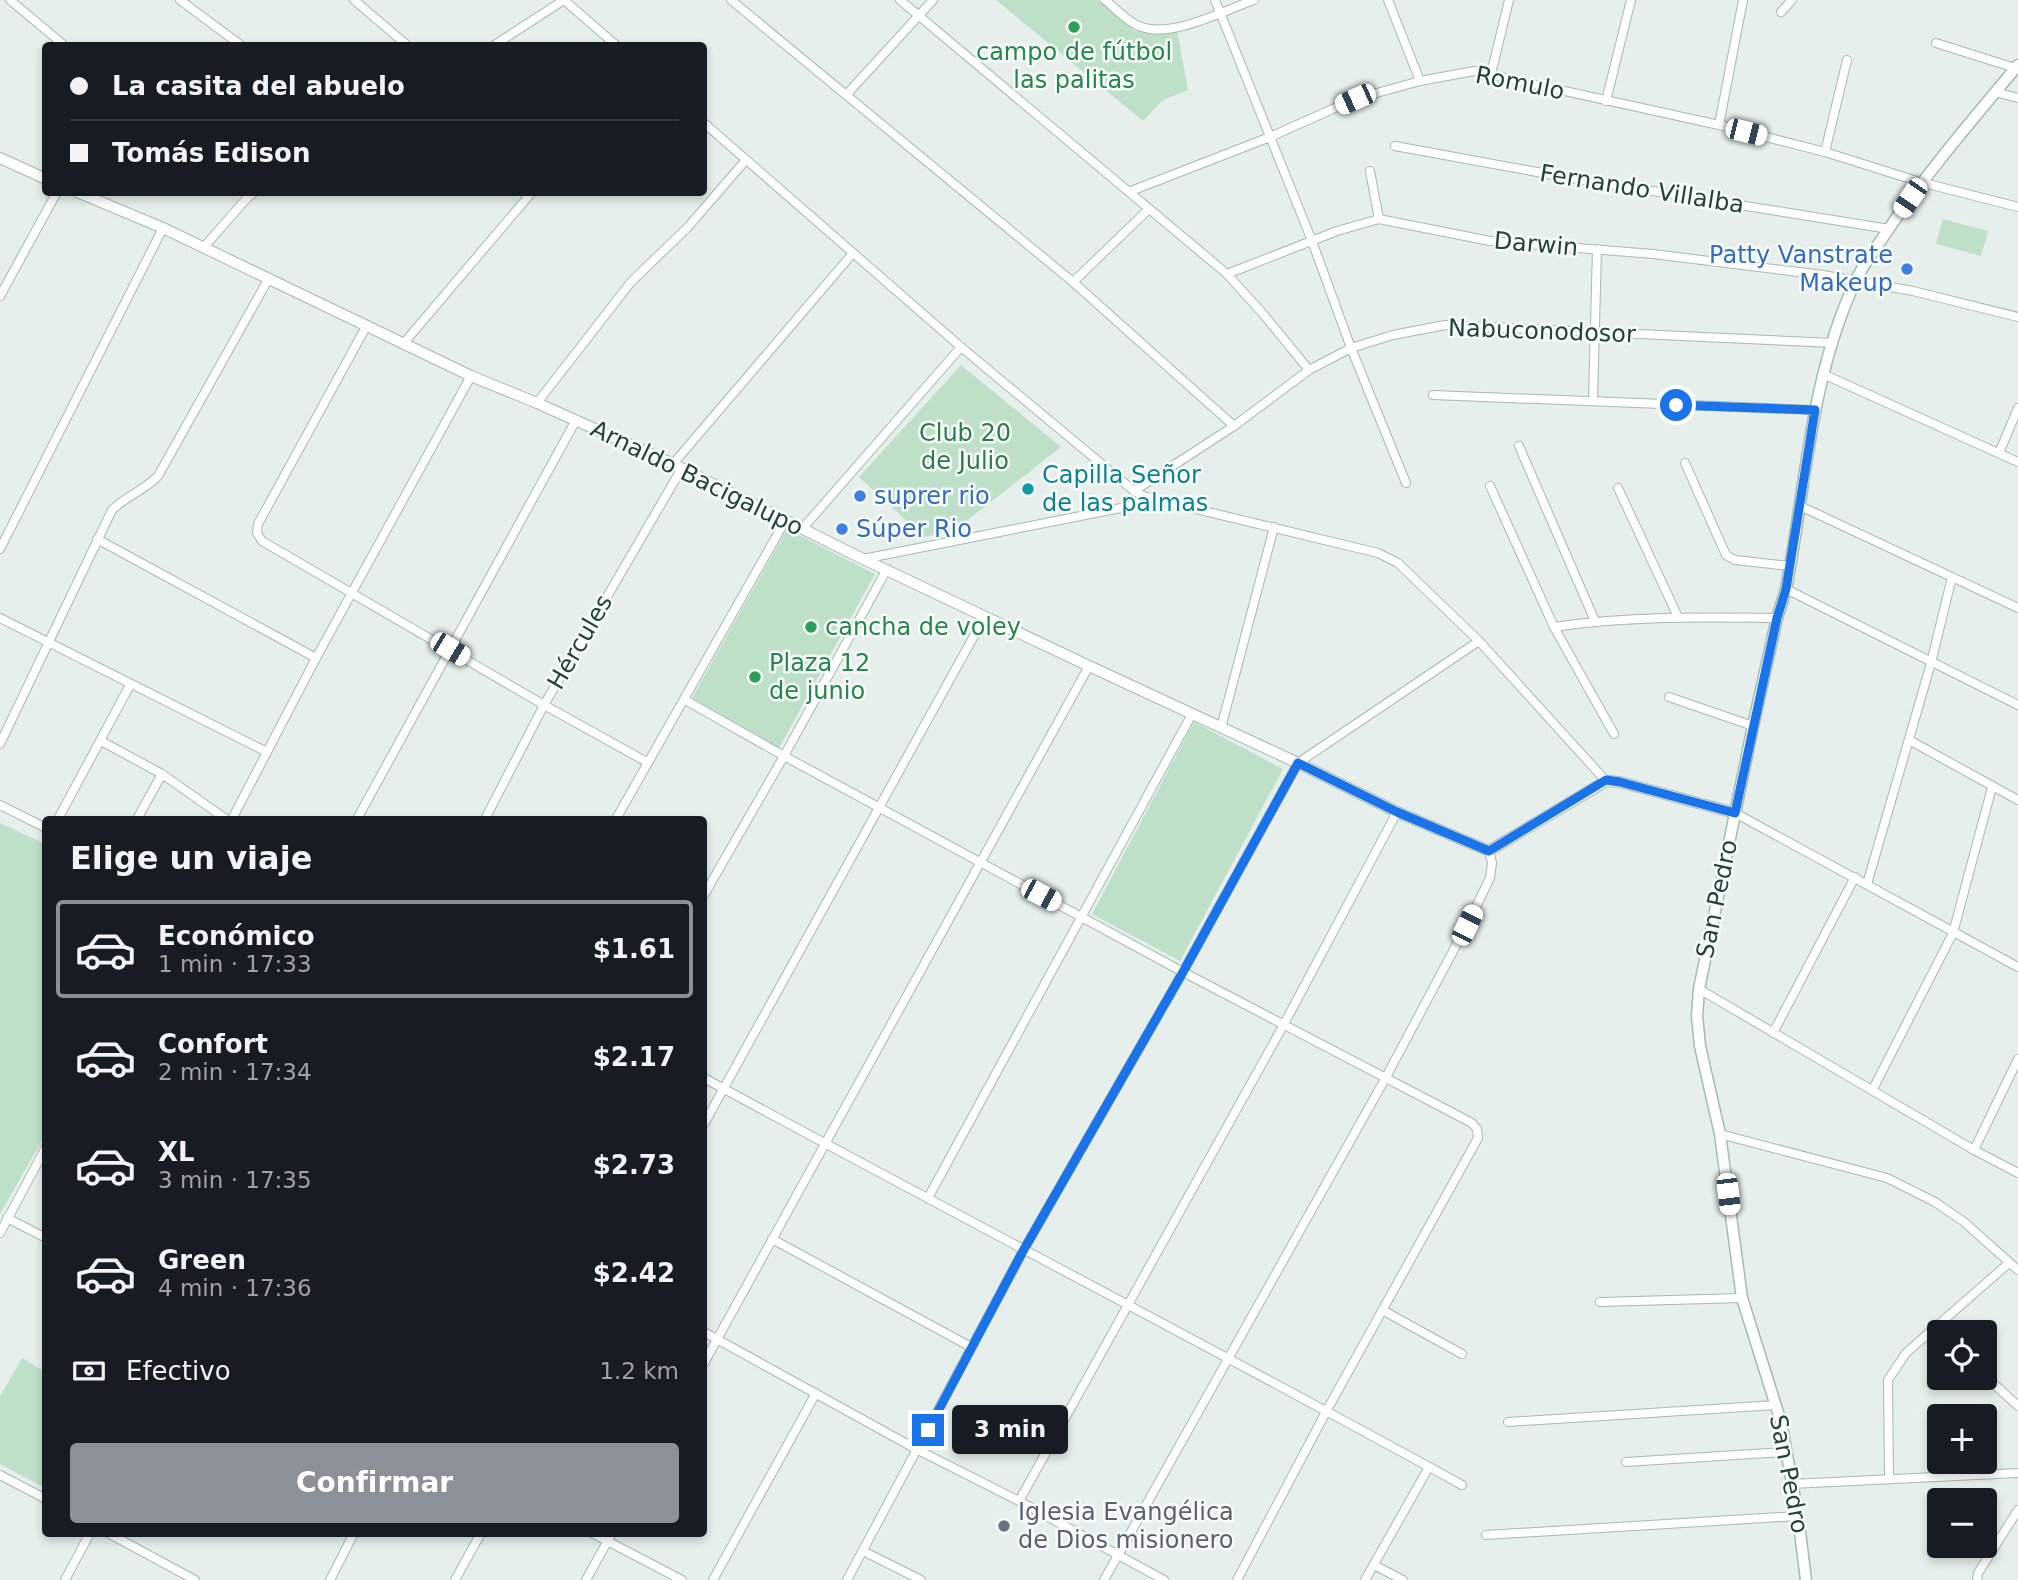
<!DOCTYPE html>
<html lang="es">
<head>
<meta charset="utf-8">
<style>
	:root { --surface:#171b24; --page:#20242c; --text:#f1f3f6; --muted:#9ea1a6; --line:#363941; --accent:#8c9099 }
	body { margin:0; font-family:"DejaVu Sans",sans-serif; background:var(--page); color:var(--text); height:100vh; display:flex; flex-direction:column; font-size:26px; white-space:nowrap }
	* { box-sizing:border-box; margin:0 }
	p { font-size:23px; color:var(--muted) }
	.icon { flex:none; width:38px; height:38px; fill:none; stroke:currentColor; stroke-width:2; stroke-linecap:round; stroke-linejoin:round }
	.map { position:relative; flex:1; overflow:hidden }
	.drawer { position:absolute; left:42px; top:816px; width:665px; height:721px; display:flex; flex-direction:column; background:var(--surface); border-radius:7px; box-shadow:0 4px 10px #0003 }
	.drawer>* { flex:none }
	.top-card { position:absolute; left:42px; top:42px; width:665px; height:154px; border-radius:7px; box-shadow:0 4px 10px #0003; display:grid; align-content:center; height:154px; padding:0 28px; background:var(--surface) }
	.tools { position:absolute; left:1927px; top:1320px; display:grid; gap:14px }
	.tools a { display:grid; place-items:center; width:70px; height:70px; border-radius:7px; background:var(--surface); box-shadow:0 4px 10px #0003; font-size:35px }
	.end { position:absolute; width:32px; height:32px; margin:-16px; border:9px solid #1a73e8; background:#fff; box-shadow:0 0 0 4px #fff }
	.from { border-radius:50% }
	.bubble { position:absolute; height:49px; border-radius:7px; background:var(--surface); box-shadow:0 4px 10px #0003; font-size:23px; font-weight:700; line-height:49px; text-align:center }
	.car { position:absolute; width:21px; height:42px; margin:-21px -10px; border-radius:9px; box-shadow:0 0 5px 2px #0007; background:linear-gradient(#fff 24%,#345 0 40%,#fff 0 76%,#345 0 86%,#fff 0) }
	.top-card b { display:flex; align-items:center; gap:24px; height:66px; font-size:26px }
	.top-card b+b { border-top:2px solid var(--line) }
	.top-card i { width:18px; height:18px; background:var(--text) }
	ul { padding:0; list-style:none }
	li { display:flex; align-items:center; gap:21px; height:98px; margin:0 14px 10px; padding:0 14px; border:4px solid transparent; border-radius:7px }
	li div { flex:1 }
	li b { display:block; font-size:26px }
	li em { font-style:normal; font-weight:700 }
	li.on { border-color:var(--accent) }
	li>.icon { width:63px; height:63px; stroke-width:1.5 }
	h2 { padding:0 28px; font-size:32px; line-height:84px }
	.pay { display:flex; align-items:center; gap:18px; height:77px; padding:0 28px; font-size:26px }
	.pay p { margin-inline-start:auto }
	.button { display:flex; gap:14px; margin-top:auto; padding:14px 28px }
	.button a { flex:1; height:80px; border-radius:7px; background:var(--accent); color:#fff; font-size:28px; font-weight:700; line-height:80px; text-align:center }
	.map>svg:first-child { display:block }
	.green { fill:#bfe0c8 }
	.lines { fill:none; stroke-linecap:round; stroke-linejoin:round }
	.minor-casing { stroke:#a8b8b2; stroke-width:10 }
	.tertiary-casing { stroke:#a8b8b2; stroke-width:12 }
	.secondary-casing { stroke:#a4bbb3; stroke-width:13 }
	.minor { stroke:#fff; stroke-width:8 }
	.tertiary { stroke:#fff; stroke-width:10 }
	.secondary { stroke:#fff; stroke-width:10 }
	.route { stroke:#1a73e8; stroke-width:9 }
	.leisure-dot { fill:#2e9e5b; stroke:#f7fbf9; stroke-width:2.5 }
	.shop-dot { fill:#3f7fe0; stroke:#f7fbf9; stroke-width:2.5 }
	.culture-dot { fill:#0f9aa8; stroke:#f7fbf9; stroke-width:2.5 }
	.worship-dot { fill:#6b7280; stroke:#f7fbf9; stroke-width:2.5 }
	.labels { text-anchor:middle; stroke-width:5; stroke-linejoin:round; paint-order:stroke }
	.leisure-label { font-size:24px; fill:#27864d; stroke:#f7fbf9; text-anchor:start }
	.street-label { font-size:24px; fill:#24423a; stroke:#f7fbf9 }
	.shop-label { font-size:24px; fill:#366cbe; stroke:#f7fbf9; text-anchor:start }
	.park-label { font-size:24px; fill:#2d7a4b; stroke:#f7fbf9 }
	.culture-label { font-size:24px; fill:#0d838f; stroke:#f7fbf9; text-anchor:start }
	.worship-label { font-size:24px; fill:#5b616d; stroke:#f7fbf9; text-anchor:start }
</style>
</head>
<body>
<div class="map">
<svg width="2018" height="1580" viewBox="0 0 2018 1580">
	<rect width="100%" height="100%" fill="#e6efeb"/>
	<g class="green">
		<path d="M996,0H1098L1135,31L1177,30L1188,90L1163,100L1143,121Z"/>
		<path d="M1943,219L1988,231L1981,256L1936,244Z"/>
		<path d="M961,365L1061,447L955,530L924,537L859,477Z"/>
		<path d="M787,529L875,574L779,748L692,698Z"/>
		<path d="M1194,722L1283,769L1180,961L1092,914Z"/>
		<path d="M0,823L45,844V1135L0,1214Z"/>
		<path d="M22,1358L45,1372V1488L0,1464V1396Z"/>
	</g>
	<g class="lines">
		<defs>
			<g id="minor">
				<path d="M10,0L65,46"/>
				<path d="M180,0L242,46"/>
				<path d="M354,0L408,46"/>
				<path d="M564,0L617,46"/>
				<path d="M731,0L1073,282L1234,426"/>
				<path d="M900,0L1227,274L1264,315L1309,370"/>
				<path d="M1105,0C1115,8 1124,18 1135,24C1166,42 1222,11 1254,0"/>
				<path d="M1215,0L1312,241L1351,348L1406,483"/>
				<path d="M1388,0L1420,81"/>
				<path d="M1781,12L1792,0"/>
				<path d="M1936,43L2015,68"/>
				<path d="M493,46L564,0"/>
				<path d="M1491,74L1509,0"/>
				<path d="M1995,92L2018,98"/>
				<path d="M847,94L933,0"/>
				<path d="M1606,101L1631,0"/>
				<path d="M704,123L961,347L1134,491L1146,497L1378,553L1398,563L1479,641L1606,781"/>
				<path d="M1719,125L1743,0"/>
				<path d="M1395,146L1559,176L1889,229"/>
				<path d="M1825,152L1847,60"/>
				<path d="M1370,171L1379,219"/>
				<path d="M1131,191L1270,137L1355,99L1420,81L1474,71L1719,125L1825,152L1920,182L2018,207"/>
				<path d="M204,247L247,198L255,192"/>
				<path d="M1227,274L1337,231L1379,219L1490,241L1653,254L1823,275L1913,291L2018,317"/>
				<path d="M1073,282L1149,209"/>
				<path d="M0,296L57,192"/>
				<path d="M367,325L258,524L257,533L262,541L544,705L647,762"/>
				<path d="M404,343L532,192"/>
				<path d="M1823,374L2018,462"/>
				<path d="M1433,395L1815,410"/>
				<path d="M1593,401L1597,249"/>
				<path d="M537,403L631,282L688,227L745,161"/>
				<path d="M1519,446L1595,621"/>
				<path d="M1999,453L2018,408"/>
				<path d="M1685,463L1726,555L1735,560L1790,566"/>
				<path d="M673,464L853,253"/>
				<path d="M1490,486L1554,627L1614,734"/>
				<path d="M1618,488L1678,617"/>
				<path d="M1134,491L1234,426L1309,370L1351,348L1393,335L1445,325L1833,343"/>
				<path d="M1800,506L2018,608"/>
				<path d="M803,528L961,347"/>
				<path d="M97,539L316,658"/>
				<path d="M0,549L163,228"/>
				<path d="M863,559L1131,506L1146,497"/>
				<path d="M1786,589L2018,705"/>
				<path d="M0,618L267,752"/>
				<path d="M1554,627C1628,616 1702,617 1777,618"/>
				<path d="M1669,697L1753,726"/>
				<path d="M685,700L784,756L1183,972L1472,1123L1477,1129L1478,1138L1327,1410L1237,1580"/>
				<path d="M1221,728L1274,527"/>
				<path d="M1909,740L2018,800"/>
				<path d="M101,741L162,774L226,819"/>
				<path d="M0,744L112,510C126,496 145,490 158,476L269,278"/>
				<path d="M0,805L46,828"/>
				<path d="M1735,813L2018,967"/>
				<path d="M58,819L130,685"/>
				<path d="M137,819L162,774"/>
				<path d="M232,819L316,658L471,376"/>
				<path d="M357,819L576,420"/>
				<path d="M485,819L544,705L682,468"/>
				<path d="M616,819L785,521"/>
				<path d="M1867,884L1931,663L1952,577"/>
				<path d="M704,895L784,756L887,569"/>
				<path d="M1699,989L1974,1150L2018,1173"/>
				<path d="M1773,1033L1855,877"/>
				<path d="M704,1078C956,1215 1211,1347 1462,1485"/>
				<path d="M1873,1089L1953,933L1992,787"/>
				<path d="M704,1124L985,616"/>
				<path d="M1720,1134L1887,1178L1935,1202L1964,1222L2018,1270"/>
				<path d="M1974,1150L2018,1059"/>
				<path d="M928,1198L1192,714"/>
				<path d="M7,1218L46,1238"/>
				<path d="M0,1233L46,1147"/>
				<path d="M772,1239L971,1347"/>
				<path d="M1600,1302L1742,1298"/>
				<path d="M1384,1311L1462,1354"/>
				<path d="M704,1332L918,1450L1019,1501L1164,1580"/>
				<path d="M704,1363L1089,666"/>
				<path d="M1984,1375L2018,1406"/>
				<path d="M1508,1422L1776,1405"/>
				<path d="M1626,1462L1785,1452"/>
				<path d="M0,1475L46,1499"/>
				<path d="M1889,1479L1888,1380L1906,1353L2009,1263"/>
				<path d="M1791,1484L2018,1473"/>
				<path d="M1019,1501L1283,1026L1397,812"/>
				<path d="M108,1533L195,1580"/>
				<path d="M592,1533L682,1580"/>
				<path d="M1486,1535L1798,1516"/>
				<path d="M863,1551L921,1580"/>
				<path d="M1374,1565L1403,1580"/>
				<path d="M65,1580L90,1533"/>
				<path d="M330,1580L354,1533"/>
				<path d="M455,1580L481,1533"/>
				<path d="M586,1580L612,1533"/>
				<path d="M713,1580L816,1393"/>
				<path d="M847,1580L1023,1251L1183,972L1298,763L1479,641"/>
				<path d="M1104,1580L1385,1079L1467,925L1490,878L1492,863L1489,851"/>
				<path d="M1365,1580L1429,1467"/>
				<path d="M1977,1580L1978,1573L2018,1510"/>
			</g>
			<g id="tertiary">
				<path d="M0,158L46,179"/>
				<path d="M77,192L163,228L471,376L537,403L673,464L863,559L1089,666L1298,763L1397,812L1489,851L1606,781L1620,782L1735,813"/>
			</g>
			<path id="secondary" d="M1806,1580L1798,1516L1781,1422L1742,1298L1720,1134L1700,1046L1697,1016L1699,989L1753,726L1777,618L1786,589C1806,486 1810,377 1856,280C1865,261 1879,244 1890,227C1929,170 1974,118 2018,65"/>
		</defs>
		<use href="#minor" class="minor-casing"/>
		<use href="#tertiary" class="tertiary-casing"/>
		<use href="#secondary" class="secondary-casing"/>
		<use href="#minor" class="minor"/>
		<use href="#tertiary" class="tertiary"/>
		<use href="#secondary" class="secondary"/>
	</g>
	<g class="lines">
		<path class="route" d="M928,1430L1023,1251L1183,972L1298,763L1397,812L1489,851L1606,780L1620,782L1735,813L1777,618L1786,589L1815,410L1676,405"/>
	</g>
	<g class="leisure-dot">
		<circle cx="1074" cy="27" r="7"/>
		<circle cx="811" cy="627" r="7"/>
		<circle cx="755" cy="677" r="7"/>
	</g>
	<g class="shop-dot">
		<circle cx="1907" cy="269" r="7"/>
		<circle cx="860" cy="496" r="7"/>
		<circle cx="842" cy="529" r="7"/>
	</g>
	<circle class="culture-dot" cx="1028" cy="489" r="7"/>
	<circle class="worship-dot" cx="1004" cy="1526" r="7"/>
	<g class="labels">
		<g class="leisure-label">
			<text x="1074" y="60" text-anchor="middle">campo de fútbol<tspan x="1074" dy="28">las palitas</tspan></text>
			<text x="825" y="635">cancha de voley</text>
			<text x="769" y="671">Plaza 12<tspan x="769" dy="28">de junio</tspan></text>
		</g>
		<g class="street-label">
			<text transform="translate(1520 83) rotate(11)" y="8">Romulo</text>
			<text transform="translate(1642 189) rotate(9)" y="8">Fernando Villalba</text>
			<text transform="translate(1536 244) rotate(5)" y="8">Darwin</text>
			<text transform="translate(1542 331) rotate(2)" y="8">Nabuconodosor</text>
			<text transform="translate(697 478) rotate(26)" y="8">Arnaldo Bacigalupo</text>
			<text transform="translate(580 642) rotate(-60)" y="8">Hércules</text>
			<text transform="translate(1717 899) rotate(-78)" y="8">San Pedro</text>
			<text transform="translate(1789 1474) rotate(79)" y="8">San Pedro</text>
		</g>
		<g class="shop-label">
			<text x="1893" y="263" text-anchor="end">Patty Vanstrate<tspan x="1893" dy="28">Makeup</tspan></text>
			<text x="874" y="504">suprer rio</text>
			<text x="856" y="537">Súper Rio</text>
		</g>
		<g class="park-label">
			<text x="965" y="441">Club 20<tspan x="965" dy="28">de Julio</tspan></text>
		</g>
		<g class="culture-label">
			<text x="1042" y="483">Capilla Señor<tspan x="1042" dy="28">de las palmas</tspan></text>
		</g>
		<g class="worship-label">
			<text x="1018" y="1520">Iglesia Evangélica<tspan x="1018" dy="28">de Dios misionero</tspan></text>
		</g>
	</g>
</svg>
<div class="tools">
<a><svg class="icon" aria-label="locate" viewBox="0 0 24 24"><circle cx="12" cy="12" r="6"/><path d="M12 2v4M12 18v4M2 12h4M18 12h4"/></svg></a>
<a>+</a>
<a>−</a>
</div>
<i class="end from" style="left:1676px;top:405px"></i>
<i class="end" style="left:928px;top:1430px"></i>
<div class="bubble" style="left:952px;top:1405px;width:116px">3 min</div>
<i class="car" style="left:1355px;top:99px;rotate:246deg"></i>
<i class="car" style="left:1746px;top:132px;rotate:104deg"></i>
<i class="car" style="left:1910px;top:198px;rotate:214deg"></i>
<i class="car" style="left:450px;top:649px;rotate:121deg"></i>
<i class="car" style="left:1041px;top:895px;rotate:118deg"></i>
<i class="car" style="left:1467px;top:925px;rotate:26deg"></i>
<i class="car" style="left:1728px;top:1194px;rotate:173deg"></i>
<div class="top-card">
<b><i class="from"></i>La casita del abuelo</b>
<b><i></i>Tomás Edison</b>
</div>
<section class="drawer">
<h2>Elige un viaje</h2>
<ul>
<li class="on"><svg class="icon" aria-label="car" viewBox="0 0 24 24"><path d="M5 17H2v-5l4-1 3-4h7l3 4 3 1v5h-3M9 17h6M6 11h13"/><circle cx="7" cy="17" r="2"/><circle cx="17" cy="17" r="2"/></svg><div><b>Económico</b><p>1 min · 17:33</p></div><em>$1.61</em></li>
<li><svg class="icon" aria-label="car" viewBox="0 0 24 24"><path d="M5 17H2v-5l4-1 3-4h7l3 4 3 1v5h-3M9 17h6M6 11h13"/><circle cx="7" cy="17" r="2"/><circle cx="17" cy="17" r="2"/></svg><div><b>Confort</b><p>2 min · 17:34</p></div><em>$2.17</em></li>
<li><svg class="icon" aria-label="car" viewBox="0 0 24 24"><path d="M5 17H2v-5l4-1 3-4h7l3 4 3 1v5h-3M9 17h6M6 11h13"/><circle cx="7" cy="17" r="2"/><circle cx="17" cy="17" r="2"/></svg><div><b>XL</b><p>3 min · 17:35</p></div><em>$2.73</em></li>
<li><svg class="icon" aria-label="car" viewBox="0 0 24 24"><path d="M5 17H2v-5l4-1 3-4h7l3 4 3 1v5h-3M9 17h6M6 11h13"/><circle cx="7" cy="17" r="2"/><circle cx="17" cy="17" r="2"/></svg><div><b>Green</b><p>4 min · 17:36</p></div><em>$2.42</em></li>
</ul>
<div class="pay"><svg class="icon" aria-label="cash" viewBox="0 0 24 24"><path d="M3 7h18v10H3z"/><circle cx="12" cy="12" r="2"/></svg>Efectivo<p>1.2 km</p></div>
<div class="button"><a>Confirmar</a></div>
</section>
</div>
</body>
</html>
